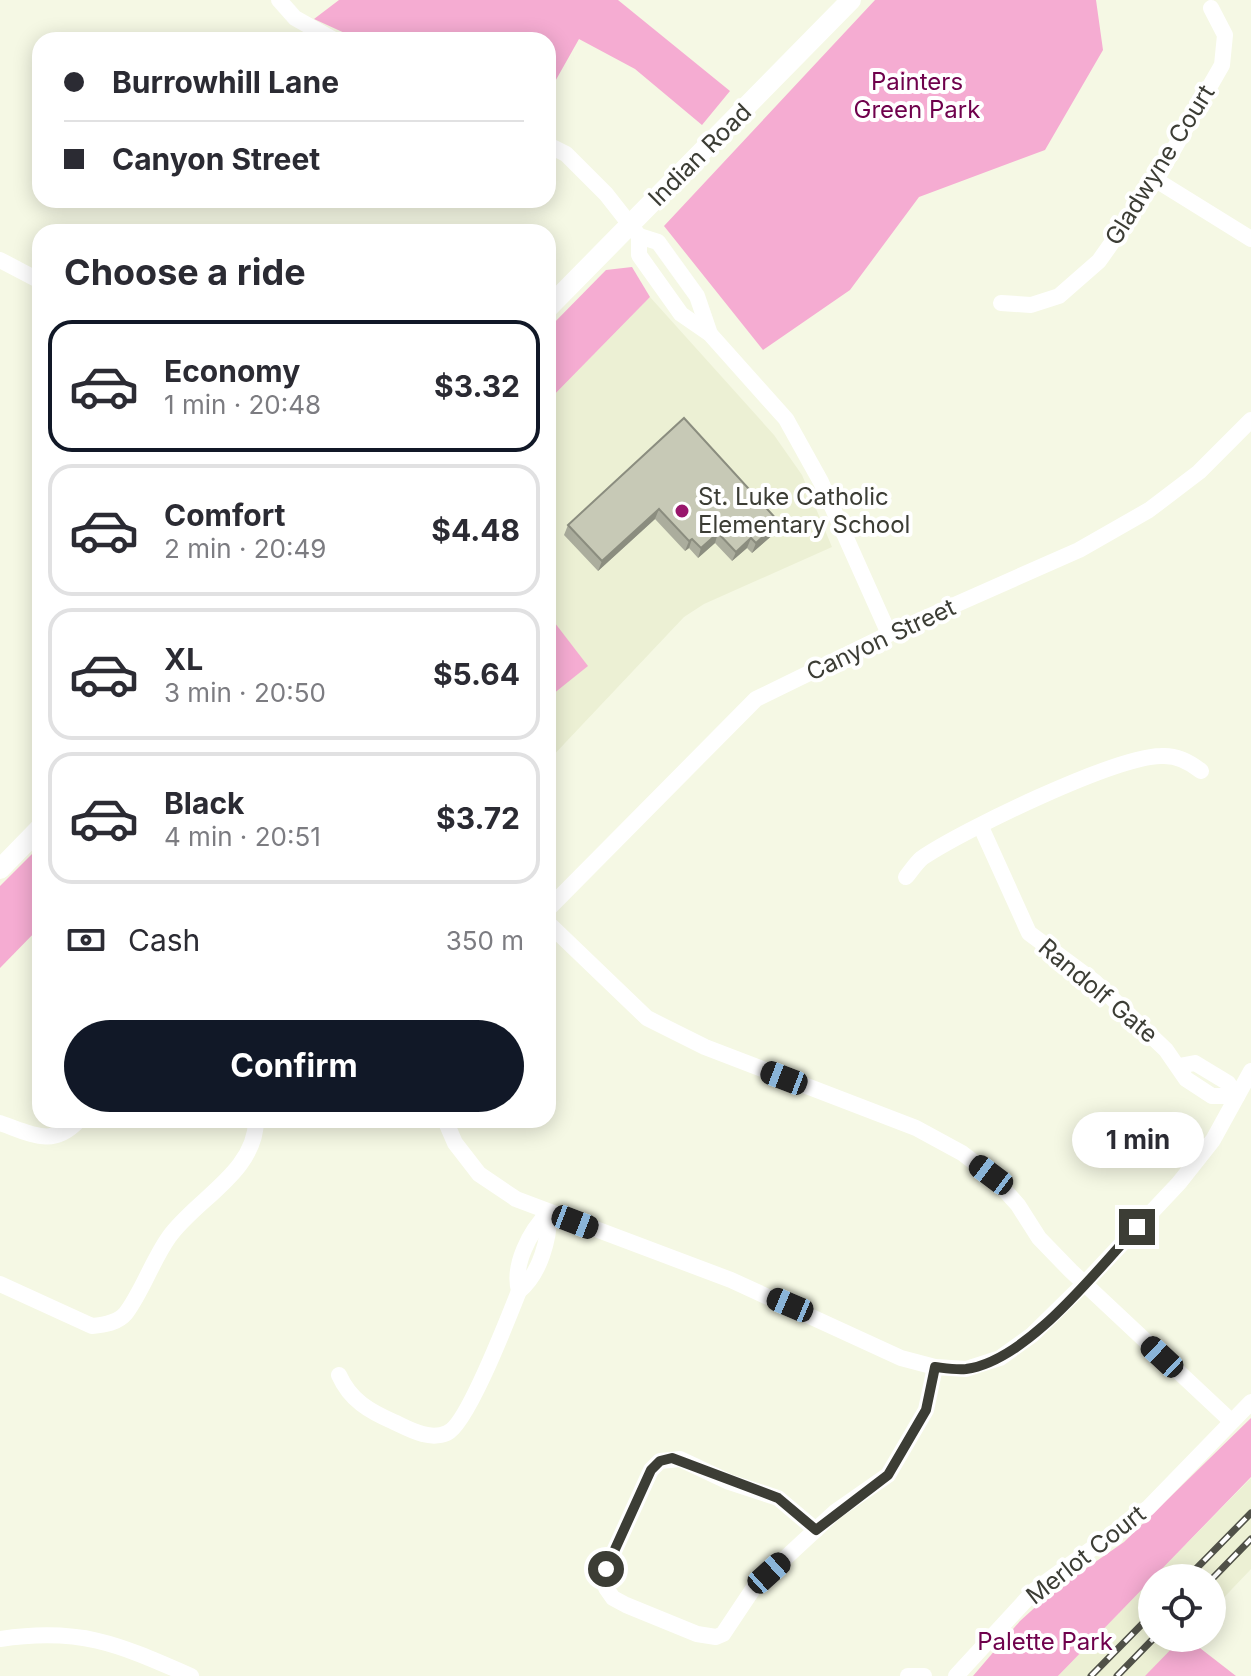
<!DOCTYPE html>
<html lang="en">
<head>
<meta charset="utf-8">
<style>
	:root { --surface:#fff; --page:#f2f2f3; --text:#2b2b33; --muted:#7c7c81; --line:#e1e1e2; --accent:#111827 }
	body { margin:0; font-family:Inter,sans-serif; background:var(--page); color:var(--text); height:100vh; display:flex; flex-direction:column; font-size:30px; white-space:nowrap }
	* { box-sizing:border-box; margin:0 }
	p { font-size:26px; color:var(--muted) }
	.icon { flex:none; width:44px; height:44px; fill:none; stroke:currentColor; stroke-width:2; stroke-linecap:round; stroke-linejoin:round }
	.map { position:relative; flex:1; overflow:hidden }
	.sheet { position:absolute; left:32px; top:224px; width:524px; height:904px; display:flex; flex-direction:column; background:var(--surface); border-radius:24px; box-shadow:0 4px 20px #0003 }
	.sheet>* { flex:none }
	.hud { position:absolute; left:32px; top:32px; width:524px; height:176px; border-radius:24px; box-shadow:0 4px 20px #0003; display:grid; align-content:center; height:176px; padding:0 32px; background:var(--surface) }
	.tools { position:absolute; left:1138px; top:1564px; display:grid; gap:16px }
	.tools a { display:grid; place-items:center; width:88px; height:88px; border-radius:50%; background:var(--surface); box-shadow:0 4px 20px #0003; font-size:40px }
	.end { position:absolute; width:36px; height:36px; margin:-18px; border:10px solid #3c3d35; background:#fff; box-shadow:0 0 0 4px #fff }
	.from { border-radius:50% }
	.bubble { position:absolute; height:56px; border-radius:28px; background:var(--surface); box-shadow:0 4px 20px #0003; font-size:26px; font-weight:700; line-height:56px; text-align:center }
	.car { position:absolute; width:24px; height:48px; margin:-24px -12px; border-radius:10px; box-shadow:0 0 6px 2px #0007; background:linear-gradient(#222 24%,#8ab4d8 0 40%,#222 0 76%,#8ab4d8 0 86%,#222 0) }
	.hud b { display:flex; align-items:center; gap:28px; height:76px; font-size:30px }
	.hud b+b { border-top:2px solid var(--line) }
	.hud i { width:20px; height:20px; background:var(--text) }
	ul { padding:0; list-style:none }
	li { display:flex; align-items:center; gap:24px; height:132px; margin:0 16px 12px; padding:0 16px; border:4px solid var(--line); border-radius:24px }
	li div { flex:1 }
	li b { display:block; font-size:30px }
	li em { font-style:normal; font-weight:700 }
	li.selected { border-color:var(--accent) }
	li>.icon { width:72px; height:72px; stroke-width:1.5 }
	h2 { padding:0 32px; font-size:36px; line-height:96px }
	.pay { display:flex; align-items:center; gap:20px; height:88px; padding:0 32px; font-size:30px }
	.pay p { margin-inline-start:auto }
	.button { display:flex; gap:16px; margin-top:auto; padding:16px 32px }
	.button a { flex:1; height:92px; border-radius:48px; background:var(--accent); color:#fff; font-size:32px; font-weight:700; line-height:92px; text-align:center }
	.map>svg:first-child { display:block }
	.built { fill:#ecf0d4 }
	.green { fill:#f5acd2 }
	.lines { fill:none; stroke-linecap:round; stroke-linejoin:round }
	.minor { stroke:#fff; stroke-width:16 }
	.tertiary { stroke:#fff; stroke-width:20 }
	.rail-casing { stroke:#505148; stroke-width:7 }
	.rail { stroke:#fff; stroke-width:4; stroke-dasharray:12; stroke-linecap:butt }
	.wall { fill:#abad9d }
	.shaded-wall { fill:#8b8d7f }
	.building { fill:#c7c9b6; stroke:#8b8d7f; stroke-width:2 }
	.route { stroke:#3c3d35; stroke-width:10 }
	.poi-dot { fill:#99166c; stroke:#fff; stroke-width:3 }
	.labels { text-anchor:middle; stroke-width:8; stroke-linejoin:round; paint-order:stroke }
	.park-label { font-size:24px; fill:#6f014c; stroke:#fff }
	.street-label { font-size:24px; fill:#3c3d35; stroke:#fff }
	.poi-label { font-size:24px; fill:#3c3d35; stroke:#fff; text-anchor:start }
</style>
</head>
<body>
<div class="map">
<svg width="1251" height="1676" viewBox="0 0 1251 1676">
	<rect width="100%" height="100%" fill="#f5f8e4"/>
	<g class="built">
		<path d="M650,297L774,435L802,475L832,547L704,604L684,617L548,761V401Z"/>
		<path d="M1251,1478V1569L1212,1610V1578H1153Z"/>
		<path d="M1152,1579V1638H1185L1148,1676H1058Z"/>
	</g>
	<g class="green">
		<path d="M339,0H618L730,91L702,125L635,69L579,39L548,94V40H360L314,19Z"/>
		<path d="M875,0H1096L1103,50L1045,150L919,197L850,290L763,350L664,226Z"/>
		<path d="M632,267L650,297L548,401V329L606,270Z"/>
		<path d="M548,614L588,666L548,698Z"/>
		<path d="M40,846V927L0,968V886Z"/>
		<path d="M1251,1418V1477L1058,1676H973L1020,1621L1052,1592L1124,1542Z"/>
		<path d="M1182,1638H1187L1236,1676H1145Z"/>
	</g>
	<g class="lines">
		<g class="minor">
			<path d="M279,0L295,18L334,40"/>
			<path d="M548,145L566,154L606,194L639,236V255L681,314L710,334L786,419L821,482L889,634"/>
			<path d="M1156,180L1251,239"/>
			<path d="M639,236L658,242L697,296L710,334"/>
			<path d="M0,260L40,281"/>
			<path d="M1001,303L1031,305L1059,296L1099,261L1156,180L1222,65L1225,35L1211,8"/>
			<path d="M981,827L1029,933L1095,982L1166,1050L1186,1079L1212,1096H1237"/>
			<path d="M906,877C911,871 916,863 922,858C963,830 1114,757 1161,756C1176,755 1190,762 1201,771"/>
			<path d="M548,909L756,699L889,634L1079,550L1149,510L1199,472L1251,420"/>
			<path d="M548,923L647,1018L705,1047L916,1128L962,1153L991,1175L1018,1205L1039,1238L1071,1271L1231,1421"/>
			<path d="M40,943V968"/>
			<path d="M1179,1066L1195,1063L1228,1083L1237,1096"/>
			<path d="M445,1120L455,1143L479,1174L516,1199L731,1280L901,1358L935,1367L966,1369L1000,1358L1032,1335L1084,1284L1179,1183L1213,1140L1251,1071"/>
			<path d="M0,1123C32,1134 53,1148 79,1120"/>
			<path d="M0,1284L92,1326C104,1325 118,1323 126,1313C143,1290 152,1261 169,1237C196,1199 256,1172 256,1120"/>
			<path d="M519,1291C512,1265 530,1231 549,1212"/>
			<path d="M339,1375C350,1400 369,1411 394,1422C409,1429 429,1441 447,1433C467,1425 509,1316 519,1291C540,1274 550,1238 549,1212"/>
			<path d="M816,1530L778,1498L729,1482L680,1459L660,1461L651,1470L606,1569V1588L613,1598L626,1605L697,1634L716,1637L723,1634L755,1586L835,1512L888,1475L926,1410L935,1367"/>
			<path d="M0,1639C81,1627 118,1644 191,1676"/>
			<path d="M908,1676H924"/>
			<path d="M956,1676L1035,1590L1148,1508L1251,1402"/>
		</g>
		<g class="tertiary">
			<path d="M548,308L851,0"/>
			<path d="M0,869L40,828"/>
		</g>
		<defs>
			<g id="rail">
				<path d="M1187,1578L1251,1513"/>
				<path d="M1212,1579L1251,1539"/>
				<path d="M1091,1676L1152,1614"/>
				<path d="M1117,1676L1154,1638"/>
			</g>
		</defs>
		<use href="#rail" class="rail-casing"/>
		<use href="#rail" class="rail"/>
	</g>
	<path class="wall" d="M684,418L776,532L752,553L747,548L732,561L715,543L698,558L689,548L685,551L655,519L598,571L564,535L568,525Z"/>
	<g class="shaded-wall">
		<path d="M659,509L655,519L598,571L602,561Z"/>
		<path d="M779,522L776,532L752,553L756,543Z"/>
		<path d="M718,533L715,543L698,558L701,548Z"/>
		<path d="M751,538L747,548L732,561L736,552Z"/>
		<path d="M692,539L689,548L685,551L689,541Z"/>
	</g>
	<path class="building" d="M684,418L779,522L756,543L751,538L736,552L718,533L701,548L692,539L689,541L659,509L602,561L568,525Z"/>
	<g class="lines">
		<path class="route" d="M606,1569L651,1470L660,1461L672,1458L778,1498L816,1530L888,1475L926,1410L935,1367C944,1368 956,1370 966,1369C1027,1361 1096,1271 1137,1227"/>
	</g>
	<circle class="poi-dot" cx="682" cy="511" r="8"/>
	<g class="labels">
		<g class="park-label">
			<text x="917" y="90">Painters<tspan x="917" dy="28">Green Park</tspan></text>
			<text x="1045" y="1650">Palette Park</text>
		</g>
		<g class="street-label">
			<text transform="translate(700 155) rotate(-45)" y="8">Indian Road</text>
			<text transform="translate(1160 165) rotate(-58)" y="8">Gladwyne Court</text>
			<text transform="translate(881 640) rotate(-25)" y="8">Canyon Street</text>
			<text transform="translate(1098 991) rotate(40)" y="8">Randolf Gate</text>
			<text transform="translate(1086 1555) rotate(-38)" y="8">Merlot Court</text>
		</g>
		<g class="poi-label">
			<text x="698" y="505">St. Luke Catholic<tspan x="698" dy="28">Elementary School</tspan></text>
		</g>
	</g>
</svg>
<div class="tools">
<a><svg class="icon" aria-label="locate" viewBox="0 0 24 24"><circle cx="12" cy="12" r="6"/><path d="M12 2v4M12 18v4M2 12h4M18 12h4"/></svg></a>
</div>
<i class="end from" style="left:606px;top:1569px"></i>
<i class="end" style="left:1137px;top:1227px"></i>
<div class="bubble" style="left:1072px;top:1112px;width:132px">1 min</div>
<i class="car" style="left:784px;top:1078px;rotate:291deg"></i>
<i class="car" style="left:991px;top:1175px;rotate:307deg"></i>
<i class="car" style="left:575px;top:1222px;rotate:111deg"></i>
<i class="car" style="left:790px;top:1305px;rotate:293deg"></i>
<i class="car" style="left:1162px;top:1357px;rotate:313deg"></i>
<i class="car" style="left:769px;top:1573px;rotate:48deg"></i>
<div class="hud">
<b><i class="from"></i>Burrowhill Lane</b>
<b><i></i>Canyon Street</b>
</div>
<section class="sheet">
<h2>Choose a ride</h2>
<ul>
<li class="selected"><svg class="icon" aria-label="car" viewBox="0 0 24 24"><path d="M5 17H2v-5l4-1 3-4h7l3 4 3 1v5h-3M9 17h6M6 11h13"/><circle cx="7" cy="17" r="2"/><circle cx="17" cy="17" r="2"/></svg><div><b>Economy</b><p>1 min · 20:48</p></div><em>$3.32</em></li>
<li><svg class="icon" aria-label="car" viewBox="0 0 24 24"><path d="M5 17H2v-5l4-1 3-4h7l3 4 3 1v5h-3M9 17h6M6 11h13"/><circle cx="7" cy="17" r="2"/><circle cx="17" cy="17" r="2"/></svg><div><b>Comfort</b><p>2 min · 20:49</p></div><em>$4.48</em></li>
<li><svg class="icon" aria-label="car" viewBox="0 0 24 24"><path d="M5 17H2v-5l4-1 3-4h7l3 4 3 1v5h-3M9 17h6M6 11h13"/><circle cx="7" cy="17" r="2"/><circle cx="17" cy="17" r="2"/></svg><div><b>XL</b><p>3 min · 20:50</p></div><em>$5.64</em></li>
<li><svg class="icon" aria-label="car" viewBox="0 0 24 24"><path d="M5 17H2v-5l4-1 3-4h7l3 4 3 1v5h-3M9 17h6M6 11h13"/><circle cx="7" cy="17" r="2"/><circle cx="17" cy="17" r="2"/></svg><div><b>Black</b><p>4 min · 20:51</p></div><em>$3.72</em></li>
</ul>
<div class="pay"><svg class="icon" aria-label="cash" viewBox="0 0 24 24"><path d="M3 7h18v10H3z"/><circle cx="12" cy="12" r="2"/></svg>Cash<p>350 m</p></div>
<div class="button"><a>Confirm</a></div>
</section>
</div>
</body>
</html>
